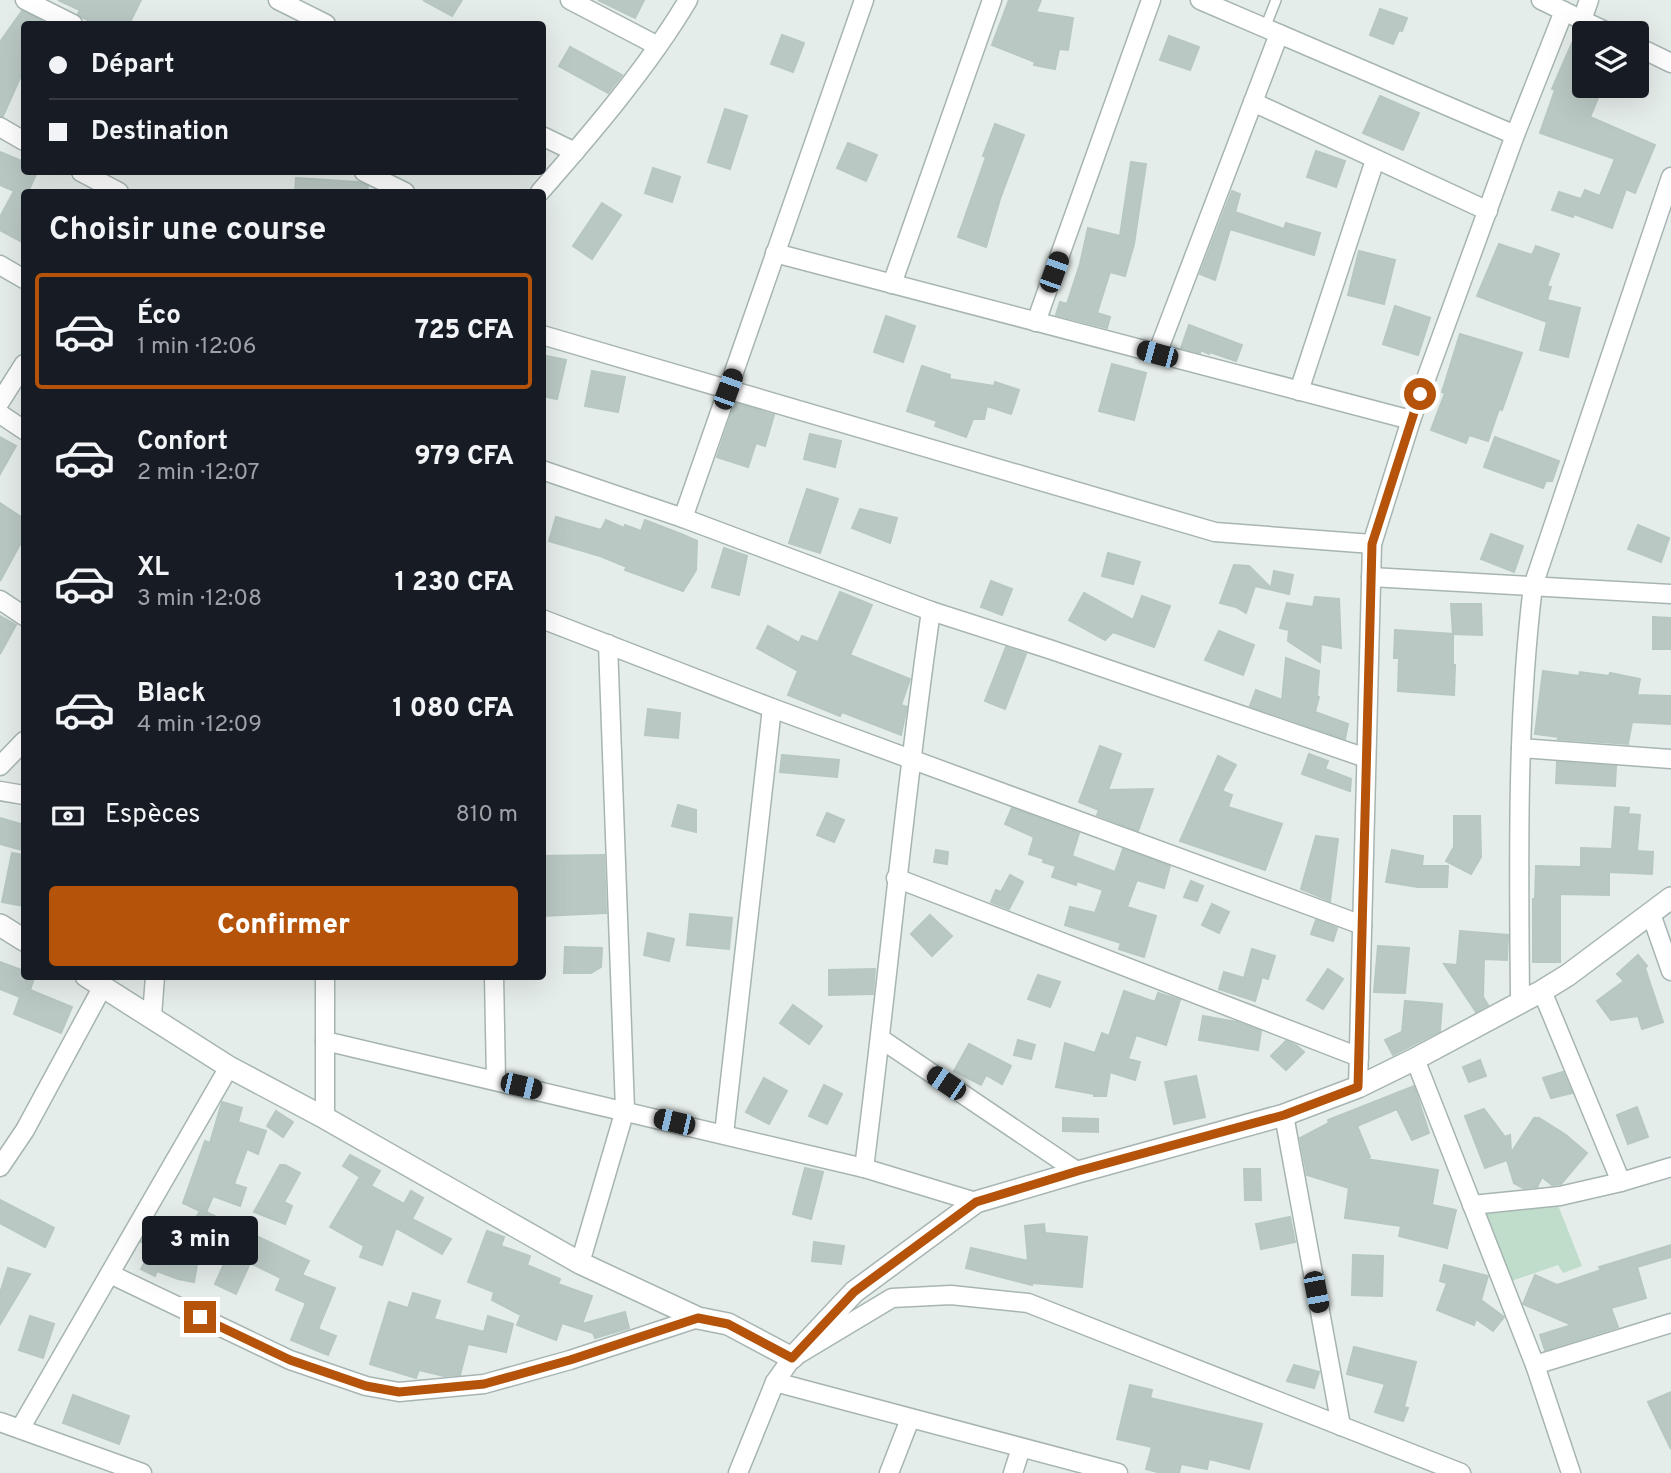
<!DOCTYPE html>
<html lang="fr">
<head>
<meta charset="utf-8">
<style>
	:root { --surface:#171b24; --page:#20242c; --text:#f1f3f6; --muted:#9ea1a6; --line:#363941; --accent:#b45309 }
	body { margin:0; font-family:Overpass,sans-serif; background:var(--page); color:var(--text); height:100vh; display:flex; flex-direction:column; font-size:26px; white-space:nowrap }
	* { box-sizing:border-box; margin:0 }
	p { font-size:23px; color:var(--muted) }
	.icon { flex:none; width:38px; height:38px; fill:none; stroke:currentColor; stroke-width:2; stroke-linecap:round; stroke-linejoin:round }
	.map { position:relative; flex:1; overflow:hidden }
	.drawer { position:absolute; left:21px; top:189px; width:525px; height:791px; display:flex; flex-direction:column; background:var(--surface); border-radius:7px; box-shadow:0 7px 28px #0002 }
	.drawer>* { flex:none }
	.hud { position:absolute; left:21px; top:21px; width:525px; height:154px; border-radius:7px; box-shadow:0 7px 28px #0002; display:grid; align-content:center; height:154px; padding:0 28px; background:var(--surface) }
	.buttons { position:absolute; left:1572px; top:21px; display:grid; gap:14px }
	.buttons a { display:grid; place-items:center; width:77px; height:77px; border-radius:7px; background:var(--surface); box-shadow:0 7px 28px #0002; font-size:35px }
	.end { position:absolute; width:32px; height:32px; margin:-16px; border:9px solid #b45309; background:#fff; box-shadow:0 0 0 4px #fff }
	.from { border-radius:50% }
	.bubble { position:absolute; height:49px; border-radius:7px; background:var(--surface); box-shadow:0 7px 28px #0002; font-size:23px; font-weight:800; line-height:49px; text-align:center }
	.car { position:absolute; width:21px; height:42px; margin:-21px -10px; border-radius:9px; box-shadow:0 0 5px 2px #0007; background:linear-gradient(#222 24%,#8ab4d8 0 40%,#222 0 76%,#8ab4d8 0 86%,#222 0) }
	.hud b { display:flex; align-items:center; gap:24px; height:66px; font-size:26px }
	.hud b+b { border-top:2px solid var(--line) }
	.hud i { width:18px; height:18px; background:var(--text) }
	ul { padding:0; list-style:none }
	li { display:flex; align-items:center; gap:21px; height:116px; margin:0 14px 10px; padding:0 14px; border:4px solid transparent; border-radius:7px }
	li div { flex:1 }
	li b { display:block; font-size:26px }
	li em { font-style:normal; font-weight:800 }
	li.current { border-color:var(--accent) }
	li>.icon { width:63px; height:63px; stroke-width:1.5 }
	h2 { padding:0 28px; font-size:32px; line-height:84px }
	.pay { display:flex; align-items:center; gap:18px; height:77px; padding:0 28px; font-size:26px }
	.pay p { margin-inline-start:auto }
	.button { display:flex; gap:14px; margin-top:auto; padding:14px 28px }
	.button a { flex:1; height:80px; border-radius:7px; background:var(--accent); color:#fff; font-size:28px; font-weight:800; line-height:80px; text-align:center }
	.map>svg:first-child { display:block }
	.green { fill:#bfddca }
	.building { fill:#bac8c4; stroke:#b7c7c2; stroke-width:2 }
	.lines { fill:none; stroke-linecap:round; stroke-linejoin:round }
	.service-casing { stroke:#a7b5b2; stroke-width:12 }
	.minor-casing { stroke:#a7b5b2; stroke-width:21 }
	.tertiary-casing { stroke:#a7b5b2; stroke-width:24 }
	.service { stroke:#fff; stroke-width:9 }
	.minor { stroke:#fff; stroke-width:18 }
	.tertiary { stroke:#fff; stroke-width:21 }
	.route { stroke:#b45309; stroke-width:9 }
</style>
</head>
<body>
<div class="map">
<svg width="1671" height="1473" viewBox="0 0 1671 1473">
	<rect width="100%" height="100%" fill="#e5edea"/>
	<path class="green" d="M1556,1200L1582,1266L1563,1273L1558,1265L1503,1284L1483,1204Z"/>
	<g class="building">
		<path d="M58,0H141L129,24H96L83,18L78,14L80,10Z"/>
		<path d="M423,0H462L452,16Z"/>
		<path d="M598,0H644L635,18Z"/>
		<path d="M1009,0H1041L1036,12L1073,18L1068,50L1059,49L1055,69L1034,65L1035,62L992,45Z"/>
		<path d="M1380,9L1407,18L1402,31L1399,30L1393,44L1370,35Z"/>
		<path d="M22,11L49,24H24V69L3,116H0V42Z"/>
		<path d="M782,35L804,43L793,72L771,64Z"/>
		<path d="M1169,36L1199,47L1190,70L1160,60Z"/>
		<path d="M1572,43L1584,48V86H1603L1590,117L1655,145L1635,193L1626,189L1612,228L1574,214L1573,217L1552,210L1559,192L1581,199L1585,190L1600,196L1615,159L1540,133L1555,90L1552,89Z"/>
		<path d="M570,47L622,75L608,93L559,66Z"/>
		<path d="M1380,96L1419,113L1403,150L1363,133Z"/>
		<path d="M725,109L747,116L730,169L708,162Z"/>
		<path d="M995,124L1024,135L1000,199L986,247L958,237L986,157L983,156Z"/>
		<path d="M848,143L877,155L866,181L837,168Z"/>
		<path d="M1316,151L1345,161L1336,187L1307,177Z"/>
		<path d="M0,152L24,162V172H37L28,192H24V243L0,230V217L14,191L0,185Z"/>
		<path d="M1131,162L1146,164L1134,244L1125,276L1110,272L1097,313L1110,317L1107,328L1056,315L1060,302L1067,304L1080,264L1088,228L1120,236Z"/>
		<path d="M653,168L680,177L672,202L645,193Z"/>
		<path d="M296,178L358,182L368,186L367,192H295Z"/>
		<path d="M1232,191L1240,194L1235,212L1284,229L1286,223L1320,233L1314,255L1230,229L1215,280L1200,274Z"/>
		<path d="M602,203L621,215L592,259L573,246Z"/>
		<path d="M1499,244L1532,255L1536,246L1559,254L1547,286L1551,287L1547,300L1580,308L1568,357L1540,350L1547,322L1477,296Z"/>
		<path d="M1359,251L1395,260L1384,304L1348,295Z"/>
		<path d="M1395,306L1430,318L1418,355L1383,344Z"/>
		<path d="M886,316L915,326L903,362L874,352Z"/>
		<path d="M1189,325L1242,345L1236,361L1210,352L1209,354L1201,350L1200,353L1181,348Z"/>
		<path d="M1460,334L1522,353L1502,410L1499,409L1488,441L1469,435L1466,443L1431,430L1445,393L1442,392Z"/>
		<path d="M542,355L566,360L557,399L542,396Z"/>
		<path d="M1112,364L1146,373L1134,420L1099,411Z"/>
		<path d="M922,366L950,375L949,379L994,386L995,382L1019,390L1011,414L987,406L984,419H973L966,437L935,426L937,421L907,411Z"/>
		<path d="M592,371L625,377L618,412L585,406Z"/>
		<path d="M735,403L774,415L765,446L756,443L748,467L717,457Z"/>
		<path d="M810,434L841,441L835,467L804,459Z"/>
		<path d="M0,437L16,446L0,474Z"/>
		<path d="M1495,437L1559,461L1552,481H1546L1543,488L1484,467Z"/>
		<path d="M807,489L838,499L820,553L789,543Z"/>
		<path d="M0,503L24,519V537L0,581Z"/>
		<path d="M860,509L897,518L890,543L852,528Z"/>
		<path d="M556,517L601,530L606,520L624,528L625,525L641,531L645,520L681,534L697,541L696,570L683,591L625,570L627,567L600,556L549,541Z"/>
		<path d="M1638,525L1669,538L1661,562L1628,549Z"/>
		<path d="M1491,534L1523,546L1514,572L1481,559Z"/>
		<path d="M724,548L747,556L739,595L712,587Z"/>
		<path d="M1108,553L1140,562L1133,584L1102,576Z"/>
		<path d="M1234,565L1249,566L1271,588L1274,571L1293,575L1289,594L1255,586L1246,613L1236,607L1220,603Z"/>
		<path d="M991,581L1012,589L1002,615L981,607Z"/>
		<path d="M840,592L872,605L850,655L910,679L901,705L907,707L901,735L842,712L840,716L788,695L798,671L757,648L768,626L799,643L802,636L818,642Z"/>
		<path d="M1084,593L1133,620L1142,596L1170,606L1154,647L1113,632L1105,640L1069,620Z"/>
		<path d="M1315,597L1339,599L1341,648L1321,644L1320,662L1288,641L1289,630L1280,628L1287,603L1313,607Z"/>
		<path d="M1451,604H1481L1482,635L1453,634Z"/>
		<path d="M0,616L16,625L0,654Z"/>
		<path d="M1653,617L1671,618V649H1653Z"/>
		<path d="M1395,630L1453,634V665H1455L1454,695L1398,691L1399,658H1394Z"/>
		<path d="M1219,631L1254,645L1243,675L1205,660Z"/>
		<path d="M1006,647L1026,654L1005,709L985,701Z"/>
		<path d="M1286,658L1319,671L1317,696L1319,697L1315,712L1348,724L1345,739L1250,706L1256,690L1282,700Z"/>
		<path d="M1543,671L1579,676L1580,672L1609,676L1610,673L1640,679L1637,695L1671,696V724L1632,722L1628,744L1558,739L1559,737L1535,734Z"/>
		<path d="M648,709L680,713L678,738L645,735Z"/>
		<path d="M1100,746L1121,754L1108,790L1153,789L1138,831L1097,815L1099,810L1079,802Z"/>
		<path d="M1309,754L1328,761L1325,769L1351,779L1350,791L1302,774Z"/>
		<path d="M782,755L839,760L837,777L780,772Z"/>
		<path d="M1218,756L1236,765L1222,791L1232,795L1228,807L1282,824L1265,870L1180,841Z"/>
		<path d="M1557,762L1616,766L1615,786L1556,783Z"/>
		<path d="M678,805L696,810V832L672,826Z"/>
		<path d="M1615,807L1629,808L1628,814L1640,815L1637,851L1653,852L1652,874L1609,872V895L1560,894V962H1533V899H1535L1536,866L1581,867V848L1612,849Z"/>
		<path d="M1012,808L1079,833L1072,856L1115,872L1123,849L1170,866L1164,888L1137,880L1127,907L1156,916L1144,957L1119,949L1121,943L1065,925L1070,907L1095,913L1103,890L1077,881L1076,885L1052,877L1056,866L1043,862L1044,859L1029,854L1034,837L1005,824Z"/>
		<path d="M827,813L844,820L834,842L817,835Z"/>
		<path d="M1454,816H1480L1481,857L1471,874L1446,861L1454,847Z"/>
		<path d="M0,818L24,825L22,850L0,844Z"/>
		<path d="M1316,836L1338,839L1330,901L1301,889Z"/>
		<path d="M936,850L948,852L947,864L934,862Z"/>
		<path d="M1392,850L1423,856L1422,866H1448L1447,887H1418L1386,882Z"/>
		<path d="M12,853L24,855V906L2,902Z"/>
		<path d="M604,855L606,913L542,916V856Z"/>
		<path d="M1010,875L1023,882L1009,909L991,902L996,890L1001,892Z"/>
		<path d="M1191,881L1203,886L1197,901L1184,897Z"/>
		<path d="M1212,904L1229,912L1219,933L1202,925Z"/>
		<path d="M690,914L732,918L729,949L687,945Z"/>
		<path d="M930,915L952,936L932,956L911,934Z"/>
		<path d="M1316,920L1337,928L1333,941L1311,934Z"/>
		<path d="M1460,931L1508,935L1507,960L1484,959L1483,997L1488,1005L1476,1012L1444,964L1457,965Z"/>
		<path d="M648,933L674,939L669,961L644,955Z"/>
		<path d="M1378,946L1409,948L1405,993L1374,992Z"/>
		<path d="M565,947L602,948L601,967L591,973H564Z"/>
		<path d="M1252,949L1275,956L1268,979L1262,977L1255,1001L1219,989L1224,972L1244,978Z"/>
		<path d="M1638,955L1647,966L1645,968L1663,1022L1642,1029L1638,1016L1611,1020L1597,1001L1624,981L1617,974Z"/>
		<path d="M0,962L24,971V976H35L30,990L72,1007L61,1033L14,1014L20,997L0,989Z"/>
		<path d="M875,969L873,994L829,995V970Z"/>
		<path d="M1328,969L1343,979L1323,1009L1307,1000Z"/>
		<path d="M1038,975L1060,982L1050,1007L1028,999Z"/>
		<path d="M1124,991L1155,1002L1158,993L1180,1000L1166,1045L1136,1035L1128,1059L1140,1062L1135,1080L1110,1072L1106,1096H1094V1094L1056,1087L1065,1043L1095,1053L1102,1033L1109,1036Z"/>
		<path d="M1405,1001L1442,1004L1440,1031L1393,1055L1385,1040L1402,1032Z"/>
		<path d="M793,1005L822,1026L809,1044L780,1023Z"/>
		<path d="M1203,1016L1237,1022L1261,1031L1258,1050L1199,1040Z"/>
		<path d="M1018,1040L1035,1045L1031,1059L1014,1055Z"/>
		<path d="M1286,1041L1296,1045L1304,1052L1286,1070L1271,1056Z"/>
		<path d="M969,1044L1011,1066L1002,1084L986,1075L981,1085L954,1071Z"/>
		<path d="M1480,1060L1486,1076L1469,1082L1463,1067Z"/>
		<path d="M1563,1072L1572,1093L1551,1098L1543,1078Z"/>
		<path d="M1196,1076L1205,1117L1174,1124L1165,1082Z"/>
		<path d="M764,1078L787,1091L769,1124L746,1112Z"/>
		<path d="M824,1085L842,1094L827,1124L809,1116Z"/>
		<path d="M1414,1086L1429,1133L1412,1140L1397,1109L1357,1126L1370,1157L1366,1159L1438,1170L1432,1205L1456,1210L1447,1248L1399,1236L1401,1226L1345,1218L1349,1188L1307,1175L1300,1138L1329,1123L1328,1120Z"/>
		<path d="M222,1102L242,1108L238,1122L266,1131L258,1154L247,1149L234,1184L246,1188L240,1206L213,1196L206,1212L233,1225L227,1242L206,1229L185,1262L197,1264L194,1282L178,1279L157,1271L155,1276L141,1269L153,1247L141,1242L150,1226L161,1232L166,1222L187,1232L200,1211L183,1203L205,1141L210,1143Z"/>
		<path d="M1637,1107L1648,1137L1628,1144L1617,1115Z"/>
		<path d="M1484,1109L1505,1137L1510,1135L1511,1153L1534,1118H1539L1566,1135L1587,1153L1561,1184L1552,1185L1542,1177L1537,1187L1523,1188L1514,1183L1507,1160L1485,1168L1465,1116Z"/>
		<path d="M276,1111L293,1122L283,1137L267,1126Z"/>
		<path d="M1063,1118L1098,1119V1132L1063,1131Z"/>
		<path d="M350,1155L380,1171L371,1186L404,1204L411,1191L423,1198L412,1219L451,1239L442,1254L396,1228L382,1265L360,1257L364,1246L330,1227L360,1177L343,1166Z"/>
		<path d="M280,1165H285L300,1173L284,1202L292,1206L285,1224L254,1212Z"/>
		<path d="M805,1168L823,1172L811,1219L793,1214Z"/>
		<path d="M1244,1169H1260L1261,1200H1245Z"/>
		<path d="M0,1200L54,1228L45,1247L0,1223Z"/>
		<path d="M1290,1217L1295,1242L1261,1249L1256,1224Z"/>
		<path d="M1044,1224L1045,1233L1087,1237L1082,1287L1032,1283V1285L966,1268L971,1248L1028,1261L1025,1226Z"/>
		<path d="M244,1230L309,1261L302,1275L335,1288L318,1329L336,1336L328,1355L291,1340L306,1303L276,1290L281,1278L250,1263L236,1294L215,1284L237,1235L240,1237Z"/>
		<path d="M487,1231L504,1237L501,1246L530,1256L527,1265L560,1279L558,1284L592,1296L582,1324L625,1312L629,1328L595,1338L593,1333L562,1323L556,1340L517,1325L521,1315L492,1300L494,1292L468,1282Z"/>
		<path d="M814,1242L844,1246L841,1264L812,1261Z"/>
		<path d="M1671,1245V1257L1637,1267L1646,1298L1611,1308L1618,1327L1545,1350L1540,1335L1572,1325L1523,1304L1535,1275L1557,1285L1601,1270L1599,1267Z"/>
		<path d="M1353,1255L1383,1256L1382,1296L1352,1295Z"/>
		<path d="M1444,1265L1488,1276L1481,1300L1504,1317L1493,1331L1476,1319L1474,1325L1437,1310L1447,1283L1440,1281Z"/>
		<path d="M8,1268L30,1274L0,1324V1293Z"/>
		<path d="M413,1293L440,1301L434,1319L484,1332L488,1316L513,1324L506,1352L468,1344L460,1375L444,1376L419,1370L416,1378L370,1364L389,1302L408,1308Z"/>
		<path d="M30,1316L54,1324L43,1358L19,1350Z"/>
		<path d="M1354,1347L1416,1362L1404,1407L1408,1408L1403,1421L1375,1412L1385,1384L1347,1374Z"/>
		<path d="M1294,1365L1319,1372L1314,1388L1287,1381Z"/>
		<path d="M1130,1385L1152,1390L1150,1398L1262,1424L1249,1469L1209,1459L1207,1469L1181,1464L1179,1473H1161L1146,1469L1152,1447L1117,1439Z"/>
		<path d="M1671,1392V1449L1648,1402Z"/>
		<path d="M73,1395L129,1416L119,1444L63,1423Z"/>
	</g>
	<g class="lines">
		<defs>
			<path id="service" d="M1265,28L1276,0"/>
			<g id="minor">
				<path d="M25,0L73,24"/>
				<path d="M278,0L326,24"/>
				<path d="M570,0L658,46"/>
				<path d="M1200,0L1515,135"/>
				<path d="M1541,0L1609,33"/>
				<path d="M1582,20L1589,0"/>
				<path d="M1636,46L1671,63"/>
				<path d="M1253,102L1488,211"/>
				<path d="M0,127L24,141"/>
				<path d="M542,136L575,152"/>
				<path d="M81,172L119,192"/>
				<path d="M364,172L405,192"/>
				<path d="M540,192C590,135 649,66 688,0"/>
				<path d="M775,253L1411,420"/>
				<path d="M0,265L24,279"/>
				<path d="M892,284L992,0"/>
				<path d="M1036,322L1151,0"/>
				<path d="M542,335L1215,532L1372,544"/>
				<path d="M1157,354L1279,34"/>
				<path d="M1299,391L1375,160"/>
				<path d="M0,402L24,364"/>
				<path d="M0,414L24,430"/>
				<path d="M542,470L683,518L931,611L1052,650L1366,758"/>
				<path d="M683,518L864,0"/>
				<path d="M1371,577L1671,594"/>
				<path d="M0,600L24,616"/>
				<path d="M542,619L772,708L1362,925"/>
				<path d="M1521,748L1671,759"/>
				<path d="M0,766L24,741"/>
				<path d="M0,791L24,795"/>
				<path d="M896,878L1359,1057"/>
				<path d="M1651,914L1671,971"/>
				<path d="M325,976V1118"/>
				<path d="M494,976L496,1080"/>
				<path d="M1542,991L1621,1182"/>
				<path d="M1520,1003C1519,864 1516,724 1533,586L1671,177"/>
				<path d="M152,1016L155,976"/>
				<path d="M881,1039L1078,1172"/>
				<path d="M325,1041L864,1168L976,1202"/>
				<path d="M1415,1059L1535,1365L1571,1473"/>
				<path d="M1358,1087L1372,544L1411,420L1515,135L1564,11"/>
				<path d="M1284,1115L1341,1426"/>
				<path d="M724,1134L772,708"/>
				<path d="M0,1167L25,1130L103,986"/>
				<path d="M864,1168C888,982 904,796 931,611"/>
				<path d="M1472,1205L1560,1196L1621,1182L1671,1167"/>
				<path d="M580,1263L625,1110L608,644"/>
				<path d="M110,1274L290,1360L366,1386L399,1392L484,1384L570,1360L698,1318"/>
				<path d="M1535,1365L1671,1323"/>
				<path d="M775,1382L1118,1473"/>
				<path d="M0,1422L142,1473"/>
				<path d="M20,1429L229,1067"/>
				<path d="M738,1473L775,1382L792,1358L892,1298L951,1295L1028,1303L1461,1473"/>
				<path d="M889,1473L910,1419"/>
				<path d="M1013,1473L1021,1448"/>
			</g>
			<g id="tertiary">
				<path d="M0,925L24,940"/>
				<path d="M86,976L229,1067L325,1118L580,1263L698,1318L728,1324L792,1358L854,1292L976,1202L1078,1172L1284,1115L1358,1087L1415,1059L1542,991L1568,975L1671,898"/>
			</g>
		</defs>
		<use href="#service" class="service-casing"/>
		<use href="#minor" class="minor-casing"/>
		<use href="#tertiary" class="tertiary-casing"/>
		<use href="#service" class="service"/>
		<use href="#minor" class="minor"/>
		<use href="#tertiary" class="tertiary"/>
	</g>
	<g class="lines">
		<path class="route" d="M200,1317L290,1360L366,1386L399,1392L484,1384L570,1360L698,1318L728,1324L792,1358L854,1292L976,1202L1078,1171L1284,1115L1358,1087L1372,544L1420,394"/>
	</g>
</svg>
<div class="buttons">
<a><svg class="icon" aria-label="layers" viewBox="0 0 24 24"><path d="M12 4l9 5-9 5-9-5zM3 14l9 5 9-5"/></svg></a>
</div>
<i class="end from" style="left:1420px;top:394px"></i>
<i class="end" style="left:200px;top:1317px"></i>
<div class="bubble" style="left:142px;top:1216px;width:116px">3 min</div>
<i class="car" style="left:1054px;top:272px;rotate:20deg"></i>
<i class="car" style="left:1157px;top:354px;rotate:285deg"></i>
<i class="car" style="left:728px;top:389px;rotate:20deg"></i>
<i class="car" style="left:946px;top:1083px;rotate:304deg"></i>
<i class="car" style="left:521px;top:1086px;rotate:103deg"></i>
<i class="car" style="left:674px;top:1122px;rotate:283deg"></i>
<i class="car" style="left:1316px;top:1292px;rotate:169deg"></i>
<div class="hud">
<b><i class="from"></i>Départ</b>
<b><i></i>Destination</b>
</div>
<section class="drawer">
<h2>Choisir une course</h2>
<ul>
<li class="current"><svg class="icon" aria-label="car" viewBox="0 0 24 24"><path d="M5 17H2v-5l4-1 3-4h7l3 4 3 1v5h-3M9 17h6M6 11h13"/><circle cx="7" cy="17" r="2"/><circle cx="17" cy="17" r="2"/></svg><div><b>Éco</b><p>1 min · 12:06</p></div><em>725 CFA</em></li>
<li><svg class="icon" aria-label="car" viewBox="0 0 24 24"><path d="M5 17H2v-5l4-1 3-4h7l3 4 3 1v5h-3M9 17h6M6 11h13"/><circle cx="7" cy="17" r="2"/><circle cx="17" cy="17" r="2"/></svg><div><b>Confort</b><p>2 min · 12:07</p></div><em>979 CFA</em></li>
<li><svg class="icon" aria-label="car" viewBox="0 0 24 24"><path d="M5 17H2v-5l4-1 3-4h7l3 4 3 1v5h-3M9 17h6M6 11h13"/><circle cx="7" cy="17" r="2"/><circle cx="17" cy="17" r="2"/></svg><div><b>XL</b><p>3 min · 12:08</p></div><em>1 230 CFA</em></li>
<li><svg class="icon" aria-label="car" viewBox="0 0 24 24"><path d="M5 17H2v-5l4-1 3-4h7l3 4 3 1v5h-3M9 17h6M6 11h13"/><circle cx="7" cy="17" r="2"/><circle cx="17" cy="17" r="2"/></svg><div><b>Black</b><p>4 min · 12:09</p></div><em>1 080 CFA</em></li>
</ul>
<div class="pay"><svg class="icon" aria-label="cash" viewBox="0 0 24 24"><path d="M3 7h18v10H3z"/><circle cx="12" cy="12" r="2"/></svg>Espèces<p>810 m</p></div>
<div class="button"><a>Confirmer</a></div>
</section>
</div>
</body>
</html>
